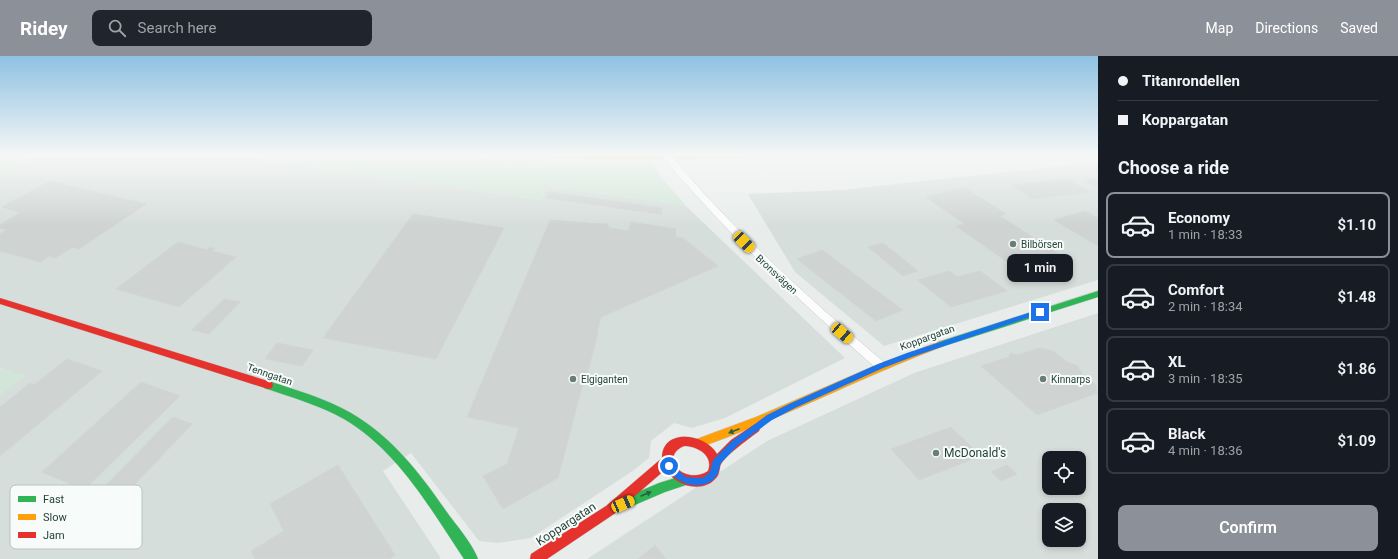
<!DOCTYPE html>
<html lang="en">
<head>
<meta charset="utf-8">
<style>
	:root { --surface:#171b24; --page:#20242c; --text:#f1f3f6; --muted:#9ea1a6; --line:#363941; --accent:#8c9099 }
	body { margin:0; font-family:Roboto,sans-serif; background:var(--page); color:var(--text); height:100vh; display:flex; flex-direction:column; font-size:15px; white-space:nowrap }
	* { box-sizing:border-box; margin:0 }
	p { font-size:13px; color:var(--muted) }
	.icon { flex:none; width:22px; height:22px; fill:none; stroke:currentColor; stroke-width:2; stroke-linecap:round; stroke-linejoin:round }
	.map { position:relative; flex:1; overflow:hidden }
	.panel { display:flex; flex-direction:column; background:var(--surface); width:300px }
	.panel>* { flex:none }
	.top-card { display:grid; align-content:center; height:88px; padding:0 20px; background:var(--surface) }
	.fabs { position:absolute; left:1042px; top:395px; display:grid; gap:8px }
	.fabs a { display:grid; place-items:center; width:44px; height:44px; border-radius:8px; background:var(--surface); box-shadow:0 2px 6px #0003; font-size:20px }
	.end { position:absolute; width:18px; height:18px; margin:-9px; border:5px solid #1a73e8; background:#fff; box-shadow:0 0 0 2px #fff }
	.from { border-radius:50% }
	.bubble { position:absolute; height:28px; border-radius:8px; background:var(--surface); box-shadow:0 2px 6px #0003; font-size:13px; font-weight:600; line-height:28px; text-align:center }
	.car { position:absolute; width:12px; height:24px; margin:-12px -6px; border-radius:5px; box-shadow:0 0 3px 1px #0007; background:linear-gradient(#f5c518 24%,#345 0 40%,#f5c518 0 76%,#345 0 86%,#f5c518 0) }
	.top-card b { display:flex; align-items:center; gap:14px; height:38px; font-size:15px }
	.top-card b+b { border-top:1px solid var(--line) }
	.top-card i { width:10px; height:10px; background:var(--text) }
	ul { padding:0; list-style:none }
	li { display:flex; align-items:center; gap:12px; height:66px; margin:0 8px 6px; padding:0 12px; border:2px solid var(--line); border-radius:8px }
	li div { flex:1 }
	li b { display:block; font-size:15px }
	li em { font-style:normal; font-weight:600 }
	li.selected { border-color:var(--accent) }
	li>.icon { width:36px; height:36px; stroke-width:1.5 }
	h2 { padding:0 20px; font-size:18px; line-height:48px }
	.action { display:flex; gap:8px; margin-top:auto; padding:8px 20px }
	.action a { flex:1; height:46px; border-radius:8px; background:var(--accent); color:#fff; font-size:16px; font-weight:600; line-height:46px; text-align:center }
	header { display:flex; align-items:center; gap:24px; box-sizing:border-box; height:56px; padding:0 20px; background:var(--accent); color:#fff }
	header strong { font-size:19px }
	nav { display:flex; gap:22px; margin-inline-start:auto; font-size:14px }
	.search { width:280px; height:36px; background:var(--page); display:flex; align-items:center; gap:10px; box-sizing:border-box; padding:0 14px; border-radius:8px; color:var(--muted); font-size:15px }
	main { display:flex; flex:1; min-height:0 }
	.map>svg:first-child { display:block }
	.built { fill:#d6dedb; fill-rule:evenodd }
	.green { fill:#d1e6d8 }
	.building { fill:#cfd4d2; stroke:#d1d6d4 }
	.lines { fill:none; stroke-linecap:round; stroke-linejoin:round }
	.street-casing { stroke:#c5cac8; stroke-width:1 }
	.fast-casing { stroke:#c3cbc8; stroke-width:1 }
	.slow-casing { stroke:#c3cbc8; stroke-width:1 }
	.jam-casing { stroke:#c3cbc8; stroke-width:1 }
	.street { fill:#fcfcfc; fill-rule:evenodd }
	.fast { fill:#30b455; fill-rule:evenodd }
	.slow { fill:#ff9f0a; fill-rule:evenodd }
	.jam { fill:#e5322d; fill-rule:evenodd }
	.street-bridge-casing { stroke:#c5cac8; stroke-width:9; stroke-linecap:butt }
	.street-bridge { stroke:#fcfcfc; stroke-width:8 }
	.oneway { fill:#286442 }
	.route { fill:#1a73e8 }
	.poi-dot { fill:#697e78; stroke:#f7fbf9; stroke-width:1.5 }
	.labels { text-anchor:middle; stroke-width:4; stroke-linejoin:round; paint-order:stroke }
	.poi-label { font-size:10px; fill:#24423a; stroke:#f7fbf9; text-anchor:start }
	.street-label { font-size:10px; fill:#24423a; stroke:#f7fbf9 }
	.near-poi-label { font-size:12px; fill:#24423a; stroke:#f7fbf9; text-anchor:start }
	.near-street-label { font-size:12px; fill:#24423a; stroke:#f7fbf9 }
	.key { fill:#f7fbf9; stroke:#b8c4c0; stroke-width:1 }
	.key-label { font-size:11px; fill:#24423a }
</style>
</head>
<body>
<header>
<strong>Ridey</strong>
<div class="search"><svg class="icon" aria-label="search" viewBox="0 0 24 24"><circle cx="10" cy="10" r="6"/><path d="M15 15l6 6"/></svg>Search here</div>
<nav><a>Map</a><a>Directions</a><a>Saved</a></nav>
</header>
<main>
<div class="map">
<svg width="1098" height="503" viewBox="0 0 1098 503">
	<rect width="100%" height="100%" fill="#e8edeb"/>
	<g class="built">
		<path d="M38,99H238L280,107L541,144L546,131L664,146L687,151L845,302L725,362L692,372L674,367L651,385L649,402L634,414L531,482L498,487L479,485L411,397L383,415L440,501V503H0V338L24,320L0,312V119Z"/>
		<path d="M1098,106V224L884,290L795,216L748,138L841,134Z"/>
		<path d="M1098,257V503H587L767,385L914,317ZM1049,402H1079V432H1049ZM1049,454H1079V484H1049Z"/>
	</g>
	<g class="green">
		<path d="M0,99H38L0,119Z"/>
		<path d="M238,99H421L565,106L653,107L661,121L687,151L664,146L546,131L541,144L280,107Z"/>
		<path d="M0,312L25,320L0,338Z"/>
	</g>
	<g class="building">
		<path d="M1098,122V132L1085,125Z"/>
		<path d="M1068,123L1089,136L1032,143L1012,129Z"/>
		<path d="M50,125L146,148L79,193L73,191L55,202L49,200L40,206L0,195V178L7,174L0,172V169L21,156L2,151Z"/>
		<path d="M965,132L1006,158L1000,160L1071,206L1024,218L956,170L965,168L926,141Z"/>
		<path d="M549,136L662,152L661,158L546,142Z"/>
		<path d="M1085,155L1098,162V190L1054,164Z"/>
		<path d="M413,158L504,172L436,303L323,282Z"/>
		<path d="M550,164L602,168L606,167L610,172L628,175L631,166L676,173L675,181L683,182L718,210L601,261L597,276H598L585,327H583L558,422L503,453L483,420L507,408L519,372L467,361Z"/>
		<path d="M178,186L207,194L210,191L215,193L212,195L236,201L179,251L116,233Z"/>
		<path d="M883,187L918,215L903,220L868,191Z"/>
		<path d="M822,194L903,254L876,265L797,203Z"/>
		<path d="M950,215L957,221L980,215L1007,235L951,251L918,224Z"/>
		<path d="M224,243L240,246L209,278L192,274Z"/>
		<path d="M277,287L313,294L302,310L265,303Z"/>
		<path d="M1040,292L1053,295L1067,306L1078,310L1082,318L1096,329L1097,337L1037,359L981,310L1009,301L1010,297L1018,299Z"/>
		<path d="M67,303L102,315L0,400V351L30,327L34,329Z"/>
		<path d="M141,326L180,340L84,434L42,416Z"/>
		<path d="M173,361L192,368L117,447L96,439Z"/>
		<path d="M951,371L981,400L919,424L891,393Z"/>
		<path d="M338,409L395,499L390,503H255L251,495L284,475L270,448Z"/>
		<path d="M1007,409L1017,418L1001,425L991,416Z"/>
		<path d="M655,489L666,503H638Z"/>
	</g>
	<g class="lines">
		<defs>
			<path id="street" d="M678,115H684C745,185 814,247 885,307L887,310L885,313L881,314L877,313C807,252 739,189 678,119Z"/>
			<g id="fast">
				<path d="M1098,235V241L941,291L938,290L936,288L938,286Z"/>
				<path d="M268,325C296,334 325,342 351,357C391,380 420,417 446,455C456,469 472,487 478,503H464C430,452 398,395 344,363C319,349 291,341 264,332L263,329L264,326Z"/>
				<path d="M685,419L689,420L691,424L689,428L665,436L623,454L619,452L617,448L619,444L659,427Z"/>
			</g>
			<g id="slow">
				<path d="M544,99H760L757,101L622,103L547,101Z"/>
				<path d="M941,285L944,286L946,288L944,290C861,321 782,363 698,392L694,390L692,387L694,384L756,361L876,309Z"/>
			</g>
			<g id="jam">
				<path d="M0,242L268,325L272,326L273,329L272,332L268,333L0,248Z"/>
				<path d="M755,368L759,369L760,372L759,375C750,382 727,398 721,408C719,412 720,418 716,422C703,438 674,430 666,413L614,458L547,503H530L531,498L606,450L662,402C662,372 705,377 717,398L731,384ZM684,390C698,390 714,400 708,415C686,430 657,402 684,390Z"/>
			</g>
		</defs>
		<use href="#street" class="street-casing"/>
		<use href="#fast" class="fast-casing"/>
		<use href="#slow" class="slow-casing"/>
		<use href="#jam" class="jam-casing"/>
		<use href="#street" class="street"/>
		<use href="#fast" class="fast"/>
		<use href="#slow" class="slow"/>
		<use href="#jam" class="jam"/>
		<defs>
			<path id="street-bridge" d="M666,99L681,117"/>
		</defs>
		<use href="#street-bridge" class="street-bridge-casing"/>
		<use href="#street-bridge" class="street-bridge"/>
	</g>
	<defs><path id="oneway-solid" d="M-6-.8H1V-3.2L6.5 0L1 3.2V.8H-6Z"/></defs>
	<g class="oneway">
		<use href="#oneway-solid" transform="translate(734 375) rotate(159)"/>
		<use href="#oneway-solid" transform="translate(646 438) rotate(-23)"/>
	</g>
	<linearGradient id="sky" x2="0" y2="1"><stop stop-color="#8fc1e3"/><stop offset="0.58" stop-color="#f5f7f6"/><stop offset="1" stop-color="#f5f7f6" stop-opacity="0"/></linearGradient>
	<rect width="1098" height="170" fill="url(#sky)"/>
	<path class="route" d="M1040,253L1042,254V257L912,301L883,312L795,352L772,364L738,389L720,408C718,439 676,433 665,410L669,407L686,421L700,422L704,421L710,416L713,404L732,385L767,359L789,348L878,308L907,297Z"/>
	<g class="poi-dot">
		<circle cx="1013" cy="188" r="4"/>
		<circle cx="573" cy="323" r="4"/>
		<circle cx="1043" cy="323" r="4"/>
		<circle cx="936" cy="397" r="4"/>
	</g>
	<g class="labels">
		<g class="poi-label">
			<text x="1021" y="192">Bilbörsen</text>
			<text x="581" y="327">Elgiganten</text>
			<text x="1051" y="327">Kinnarps</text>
		</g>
		<g class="street-label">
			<text transform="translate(777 218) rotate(43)" y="4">Bronsvägen</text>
			<text transform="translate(927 281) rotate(-20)" y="4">Koppargatan</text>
			<text transform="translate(270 318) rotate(19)" y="4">Tenngatan</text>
		</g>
		<g class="near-poi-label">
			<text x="944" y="401">McDonald's</text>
		</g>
		<g class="near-street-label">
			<text transform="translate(566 468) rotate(-33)" y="4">Koppargatan</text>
		</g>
	</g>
	<rect x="10" y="429" width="132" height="64" rx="6" class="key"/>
	<rect x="18" y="440" width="18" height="6" fill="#30b455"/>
	<rect x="18" y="458" width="18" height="6" fill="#ff9f0a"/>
	<rect x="18" y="476" width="18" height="6" fill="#e5322d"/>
	<g class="key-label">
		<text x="43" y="447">Fast</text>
		<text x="43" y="465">Slow</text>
		<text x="43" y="483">Jam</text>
	</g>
</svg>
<div class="fabs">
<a><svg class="icon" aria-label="locate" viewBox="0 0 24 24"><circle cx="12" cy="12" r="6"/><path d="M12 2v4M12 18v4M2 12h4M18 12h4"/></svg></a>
<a><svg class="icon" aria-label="layers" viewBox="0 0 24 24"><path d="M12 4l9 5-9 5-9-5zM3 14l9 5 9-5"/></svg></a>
</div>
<i class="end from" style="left:669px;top:410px"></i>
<i class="end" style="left:1040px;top:256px"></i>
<div class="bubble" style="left:1007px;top:198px;width:66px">1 min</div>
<i class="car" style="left:744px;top:186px;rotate:135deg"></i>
<i class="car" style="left:842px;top:277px;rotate:131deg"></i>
<i class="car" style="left:623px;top:448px;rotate:67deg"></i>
</div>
<section class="panel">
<div class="top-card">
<b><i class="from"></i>Titanrondellen</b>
<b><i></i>Koppargatan</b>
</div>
<h2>Choose a ride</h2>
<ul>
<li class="selected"><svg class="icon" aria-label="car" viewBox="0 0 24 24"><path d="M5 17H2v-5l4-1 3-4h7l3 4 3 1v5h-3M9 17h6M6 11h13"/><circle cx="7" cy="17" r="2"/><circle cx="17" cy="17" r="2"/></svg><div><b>Economy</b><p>1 min · 18:33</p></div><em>$1.10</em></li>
<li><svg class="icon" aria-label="car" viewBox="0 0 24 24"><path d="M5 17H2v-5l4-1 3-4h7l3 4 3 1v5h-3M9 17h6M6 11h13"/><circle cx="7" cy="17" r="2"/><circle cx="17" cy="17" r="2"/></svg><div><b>Comfort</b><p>2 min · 18:34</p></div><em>$1.48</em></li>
<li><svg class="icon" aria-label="car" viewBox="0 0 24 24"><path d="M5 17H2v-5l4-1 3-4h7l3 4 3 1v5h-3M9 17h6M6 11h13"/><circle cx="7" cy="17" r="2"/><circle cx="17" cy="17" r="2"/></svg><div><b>XL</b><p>3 min · 18:35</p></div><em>$1.86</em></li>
<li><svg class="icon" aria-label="car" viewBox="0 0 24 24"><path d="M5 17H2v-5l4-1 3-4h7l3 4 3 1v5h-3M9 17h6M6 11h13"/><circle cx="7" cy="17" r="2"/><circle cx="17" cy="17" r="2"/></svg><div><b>Black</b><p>4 min · 18:36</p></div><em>$1.09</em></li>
</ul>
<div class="action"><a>Confirm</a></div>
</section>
</main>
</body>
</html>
